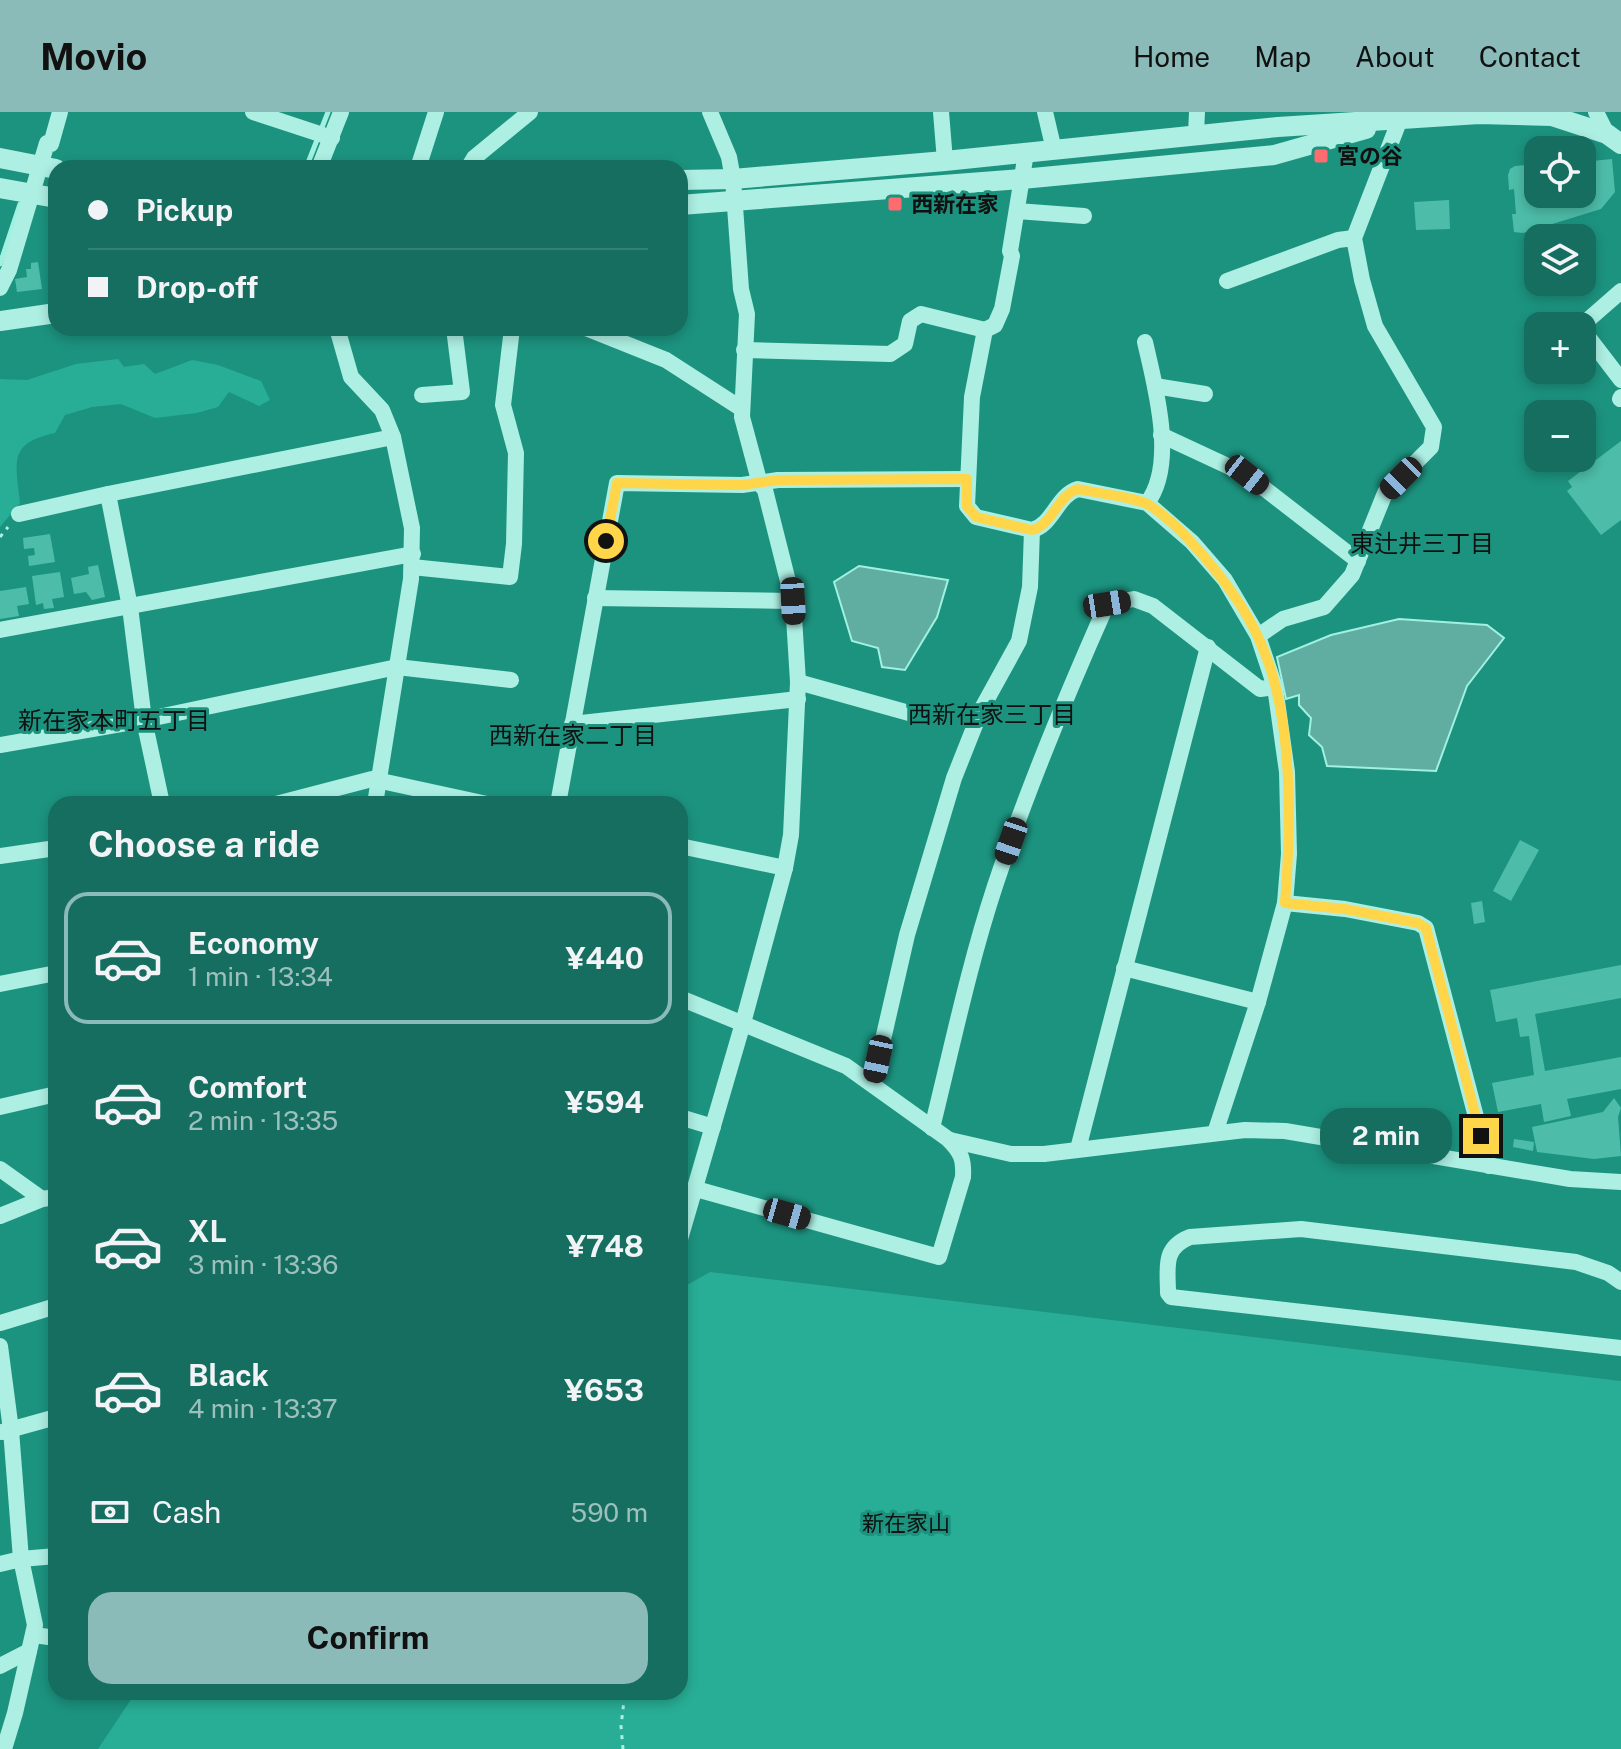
<!DOCTYPE html>
<html lang="en">
<head>
<meta charset="utf-8">
<style>
	:root { --surface:#156e5f; --page:#1e7365; --text:#f1f3f6; --muted:#9dc0bd; --line:#348174; --accent:#8bbbb9 }
	body { margin:0; font-family:"Public Sans","Noto Sans JP",sans-serif; background:var(--page); color:var(--text); height:100vh; display:flex; flex-direction:column; font-size:30px; white-space:nowrap }
	* { box-sizing:border-box; margin:0 }
	p { font-size:26px; color:var(--muted) }
	.icon { flex:none; width:44px; height:44px; fill:none; stroke:currentColor; stroke-width:2; stroke-linecap:round; stroke-linejoin:round }
	.map { position:relative; flex:1; overflow:hidden }
	.sheet { position:absolute; left:48px; top:684px; width:640px; height:904px; display:flex; flex-direction:column; background:var(--surface); border-radius:24px; box-shadow:0 4px 12px #0003 }
	.sheet>* { flex:none }
	.top-card { position:absolute; left:48px; top:48px; width:640px; height:176px; border-radius:24px; box-shadow:0 4px 12px #0003; display:grid; align-content:center; height:176px; padding:0 40px; background:var(--surface) }
	.fabs { position:absolute; left:1524px; top:24px; display:grid; gap:16px }
	.fabs a { display:grid; place-items:center; width:72px; height:72px; border-radius:16px; background:var(--surface); box-shadow:0 4px 12px #0003; font-size:40px }
	.end { position:absolute; width:36px; height:36px; margin:-18px; border:10px solid #ffd54a; background:#111; box-shadow:0 0 0 4px #111 }
	.from { border-radius:50% }
	.bubble { position:absolute; height:56px; border-radius:24px; background:var(--surface); box-shadow:0 4px 12px #0003; font-size:26px; font-weight:700; line-height:56px; text-align:center }
	.car { position:absolute; width:24px; height:48px; margin:-24px -12px; border-radius:10px; box-shadow:0 0 6px 2px #0007; background:linear-gradient(#222 24%,#8ab4d8 0 40%,#222 0 76%,#8ab4d8 0 86%,#222 0) }
	.top-card b { display:flex; align-items:center; gap:28px; height:76px; font-size:30px }
	.top-card b+b { border-top:2px solid var(--line) }
	.top-card i { width:20px; height:20px; background:var(--text) }
	ul { padding:0; list-style:none }
	li { display:flex; align-items:center; gap:24px; height:132px; margin:0 16px 12px; padding:0 24px; border:4px solid transparent; border-radius:24px }
	li div { flex:1 }
	li b { display:block; font-size:30px }
	li em { font-style:normal; font-weight:700 }
	li.active { border-color:var(--accent) }
	li>.icon { width:72px; height:72px; stroke-width:1.5 }
	h2 { padding:0 40px; font-size:36px; line-height:96px }
	.pay { display:flex; align-items:center; gap:20px; height:88px; padding:0 40px; font-size:30px }
	.pay p { margin-inline-start:auto }
	.button { display:flex; gap:16px; margin-top:auto; padding:16px 40px }
	.button a { flex:1; height:92px; border-radius:24px; background:var(--accent); color:#111; font-size:32px; font-weight:700; line-height:92px; text-align:center }
	header { display:flex; align-items:center; gap:48px; box-sizing:border-box; height:112px; padding:0 40px; background:var(--accent); color:#111 }
	header strong { font-size:38px }
	nav { display:flex; gap:44px; margin-inline-start:auto; font-size:28px }
	.map>svg:first-child { display:block }
	.green { fill:#28ae96 }
	.water { fill:#60aea1; stroke:#a0f1e1; stroke-width:2 }
	.lines { fill:none; stroke-linecap:round; stroke-linejoin:round }
	.stream { stroke:#a0f1e1; stroke-width:5 }
	.building { fill:#4dbda9 }
	.path { stroke:#adefe3; stroke-width:3; stroke-dasharray:4 6; stroke-linecap:butt }
	.minor { stroke:#adefe3; stroke-width:16 }
	.tertiary { stroke:#adefe3; stroke-width:20 }
	.route { stroke:#ffd54a; stroke-width:10 }
	.poi-dot { fill:#ff6b6e; stroke:#1c937f; stroke-width:3 }
	.labels { text-anchor:middle; stroke-width:6; stroke-linejoin:round; paint-order:stroke }
	.poi-label { font-size:22px; font-weight:bold; fill:#111; stroke:#1c937f; text-anchor:start }
	.park-label { font-size:22px; fill:#111; stroke:#1c937f }
	.neighbourhood-label { font-size:24px; fill:#111; stroke:#1c937f }
</style>
</head>
<body>
<header>
<strong>Movio</strong>
<nav><a>Home</a><a>Map</a><a>About</a><a>Contact</a></nav>
</header>
<div class="map">
<svg width="1621" height="1637" viewBox="0 0 1621 1637">
	<rect width="100%" height="100%" fill="#1c937f"/>
	<g class="green">
		<path d="M118,247L124,255L144,252L155,262L192,248L218,253L261,269L270,288L259,294L229,280L218,295L197,301L155,306L121,292L92,295L65,303L55,321C7,331 16,351 20,391L0,415V267L27,268L76,252Z"/>
		<path d="M710,1160L1621,1269V1637H98L134,1583L144,1580H680V1177Z"/>
	</g>
	<g class="water">
		<path d="M859,454L948,468L937,505L905,558L882,555L878,536L852,529L834,470Z"/>
		<path d="M1399,507L1487,513L1504,526L1467,574L1436,659L1327,654L1322,635L1309,623L1311,606L1299,593V583L1286,587L1277,545L1331,523Z"/>
	</g>
	<g class="lines">
		<g class="stream">
			<path d="M306,56L328,0"/>
			<path d="M0,152L20,92"/>
		</g>
	</g>
	<g class="building">
		<path d="M1612,47L1615,80L1601,97L1523,121L1514,120L1512,102H1516L1514,77L1509,78L1508,63L1510,57L1515,54L1536,52L1538,82H1582V50Z"/>
		<path d="M1449,88L1450,117L1416,118L1414,90Z"/>
		<path d="M38,150L42,177L17,180L15,167L27,165L26,157H31V151Z"/>
		<path d="M1621,329V408L1601,423L1567,379L1572,375L1568,369Z"/>
		<path d="M50,422L55,450L29,454L28,444L35,443L34,436L24,437L23,426Z"/>
		<path d="M98,453L105,485L92,488L86,480L74,482L71,466L89,462L88,455Z"/>
		<path d="M60,460L64,485L52,487L54,496L44,497L43,491L36,493L32,464Z"/>
		<path d="M26,475L29,492L17,494L19,504L0,507V479Z"/>
		<path d="M1520,728L1539,738L1511,789L1493,779Z"/>
		<path d="M1482,789L1485,810L1474,812L1471,791Z"/>
		<path d="M1621,853V886L1535,902L1545,959L1621,945V977L1567,987L1571,1004L1544,1010L1541,992L1498,1000L1492,971L1534,963L1529,924L1520,925L1517,906L1496,910L1490,878Z"/>
		<path d="M1614,986L1621,996L1618,1005L1621,1044L1594,1047L1537,1040L1532,1015L1603,1000Z"/>
		<path d="M1514,1027L1534,1030L1533,1039L1513,1035Z"/>
	</g>
	<g class="lines">
		<g class="path">
			<path d="M0,425L8,415"/>
			<path d="M623,1637L621,1614L625,1580"/>
		</g>
		<g class="minor">
			<path d="M253,0L332,26"/>
			<path d="M941,0L945,49"/>
			<path d="M1045,0L1054,38"/>
			<path d="M1596,0L1607,22"/>
			<path d="M1196,22L1197,0"/>
			<path d="M1026,41L1010,139L1012,144L1002,197L995,213L985,218L972,285L967,394L976,405L1032,418C1053,413 1057,383 1078,377L1147,391L1192,430L1225,468L1258,524L1275,575L1287,660L1289,742L1285,791L1258,890L1215,1021"/>
			<path d="M319,56L341,0"/>
			<path d="M418,56L436,0"/>
			<path d="M468,56L474,46L530,0"/>
			<path d="M1017,99L1084,104"/>
			<path d="M1227,169L1338,128L1354,126"/>
			<path d="M0,176L9,158L47,31L51,32L60,0"/>
			<path d="M1581,214L1621,179"/>
			<path d="M337,216L351,265L382,298L393,325L412,416L411,467L375,692"/>
			<path d="M586,216L666,248L742,297"/>
			<path d="M1582,217L1621,268"/>
			<path d="M1145,230C1155,274 1177,352 1147,391"/>
			<path d="M744,238L890,242L905,232L910,209L921,202L985,218"/>
			<path d="M1155,274L1205,282"/>
			<path d="M422,283L462,280L454,216"/>
			<path d="M1620,287L1621,285"/>
			<path d="M1161,323L1247,363L1358,449"/>
			<path d="M19,402L108,382"/>
			<path d="M412,455L510,465L514,432L516,341L503,293L512,216"/>
			<path d="M595,486L793,489"/>
			<path d="M0,518L413,442"/>
			<path d="M1258,524L1283,507L1324,495L1352,463L1385,381L1431,335L1434,315L1375,214L1362,168L1354,126L1400,7"/>
			<path d="M798,570L909,601"/>
			<path d="M572,612L798,587"/>
			<path d="M0,633L144,608L397,555L511,568"/>
			<path d="M162,692L144,608L130,495L108,382L393,325"/>
			<path d="M276,692L372,667L487,692"/>
			<path d="M558,692L617,371L742,373L778,368L967,367"/>
			<path d="M680,734L785,756"/>
			<path d="M0,744L56,736"/>
			<path d="M1285,791L1345,797L1418,811L1426,816L1489,1054"/>
			<path d="M1124,856L1258,890"/>
			<path d="M0,872L56,861"/>
			<path d="M680,886L846,954L948,1027C961,1040 964,1047 963,1065L939,1145L696,1077"/>
			<path d="M873,971L907,823L954,666L981,598L1019,529L1030,475L1032,418"/>
			<path d="M0,995L56,982"/>
			<path d="M680,1005L713,1015"/>
			<path d="M932,1016C952,935 969,853 995,774C1027,678 1066,584 1107,492L1134,487L1153,494L1260,577L1275,575"/>
			<path d="M950,1028L1011,1042H1044L1245,1018L1285,1019L1570,1067L1621,1070"/>
			<path d="M1078,1037L1208,535"/>
			<path d="M0,1057L42,1087"/>
			<path d="M0,1104L42,1087L56,1085"/>
			<path d="M680,1127L743,911L785,756L791,723L798,570L793,489L765,378L760,372L742,305L747,202L741,177L733,67L729,45L710,0"/>
			<path d="M1621,1170L1608,1161L1576,1150L1301,1117L1190,1125C1162,1136 1168,1156 1168,1181L1171,1185L1621,1236"/>
			<path d="M0,1211L56,1194"/>
			<path d="M0,1234L11,1318L21,1447L35,1513L15,1601L4,1637"/>
			<path d="M2,1320L56,1305"/>
			<path d="M0,1452L21,1447L56,1444"/>
			<path d="M34,1523L56,1526"/>
			<path d="M0,1554L29,1539"/>
		</g>
		<g class="tertiary">
			<path d="M0,46L56,57"/>
			<path d="M680,68L733,67L945,49L1278,15L1479,2L1552,4L1607,22L1621,32"/>
			<path d="M0,76L56,86"/>
			<path d="M680,93L1022,67L1274,43L1366,17"/>
			<path d="M0,209L56,201"/>
		</g>
	</g>
	<g class="lines">
		<path class="route" d="M606,429L617,371L742,373L778,368L967,367V394L976,405L1032,418C1053,413 1057,383 1078,377C1094,381 1136,385 1149,393C1170,406 1190,428 1206,447C1229,474 1251,505 1264,539C1293,609 1291,716 1285,791L1345,797L1418,811L1426,816L1481,1024"/>
	</g>
	<g class="poi-dot">
		<rect x="1313" y="36" width="16" height="16" rx="4"/>
		<rect x="887" y="84" width="16" height="16" rx="4"/>
	</g>
	<g class="labels">
		<g class="poi-label">
			<text x="1337" y="52">宮の谷</text>
			<text x="911" y="100">西新在家</text>
		</g>
		<g class="park-label">
			<text x="906" y="1419">新在家山</text>
		</g>
		<g class="neighbourhood-label">
			<text x="1422" y="440">東辻井三丁目</text>
			<text x="992" y="611">西新在家三丁目</text>
			<text x="114" y="617">新在家本町五丁目</text>
			<text x="573" y="632">西新在家二丁目</text>
		</g>
	</g>
</svg>
<div class="fabs">
<a><svg class="icon" aria-label="locate" viewBox="0 0 24 24"><circle cx="12" cy="12" r="6"/><path d="M12 2v4M12 18v4M2 12h4M18 12h4"/></svg></a>
<a><svg class="icon" aria-label="layers" viewBox="0 0 24 24"><path d="M12 4l9 5-9 5-9-5zM3 14l9 5 9-5"/></svg></a>
<a>+</a>
<a>−</a>
</div>
<i class="end from" style="left:606px;top:429px"></i>
<i class="end" style="left:1481px;top:1024px"></i>
<div class="bubble" style="left:1320px;top:996px;width:132px">2 min</div>
<i class="car" style="left:1247px;top:363px;rotate:128deg"></i>
<i class="car" style="left:1401px;top:366px;rotate:225deg"></i>
<i class="car" style="left:793px;top:489px;rotate:177deg"></i>
<i class="car" style="left:1107px;top:492px;rotate:81deg"></i>
<i class="car" style="left:1011px;top:729px;rotate:199deg"></i>
<i class="car" style="left:878px;top:947px;rotate:192deg"></i>
<i class="car" style="left:787px;top:1102px;rotate:106deg"></i>
<div class="top-card">
<b><i class="from"></i>Pickup</b>
<b><i></i>Drop-off</b>
</div>
<section class="sheet">
<h2>Choose a ride</h2>
<ul>
<li class="active"><svg class="icon" aria-label="car" viewBox="0 0 24 24"><path d="M5 17H2v-5l4-1 3-4h7l3 4 3 1v5h-3M9 17h6M6 11h13"/><circle cx="7" cy="17" r="2"/><circle cx="17" cy="17" r="2"/></svg><div><b>Economy</b><p>1 min · 13:34</p></div><em>¥440</em></li>
<li><svg class="icon" aria-label="car" viewBox="0 0 24 24"><path d="M5 17H2v-5l4-1 3-4h7l3 4 3 1v5h-3M9 17h6M6 11h13"/><circle cx="7" cy="17" r="2"/><circle cx="17" cy="17" r="2"/></svg><div><b>Comfort</b><p>2 min · 13:35</p></div><em>¥594</em></li>
<li><svg class="icon" aria-label="car" viewBox="0 0 24 24"><path d="M5 17H2v-5l4-1 3-4h7l3 4 3 1v5h-3M9 17h6M6 11h13"/><circle cx="7" cy="17" r="2"/><circle cx="17" cy="17" r="2"/></svg><div><b>XL</b><p>3 min · 13:36</p></div><em>¥748</em></li>
<li><svg class="icon" aria-label="car" viewBox="0 0 24 24"><path d="M5 17H2v-5l4-1 3-4h7l3 4 3 1v5h-3M9 17h6M6 11h13"/><circle cx="7" cy="17" r="2"/><circle cx="17" cy="17" r="2"/></svg><div><b>Black</b><p>4 min · 13:37</p></div><em>¥653</em></li>
</ul>
<div class="pay"><svg class="icon" aria-label="cash" viewBox="0 0 24 24"><path d="M3 7h18v10H3z"/><circle cx="12" cy="12" r="2"/></svg>Cash<p>590 m</p></div>
<div class="button"><a>Confirm</a></div>
</section>
</div>
</body>
</html>
